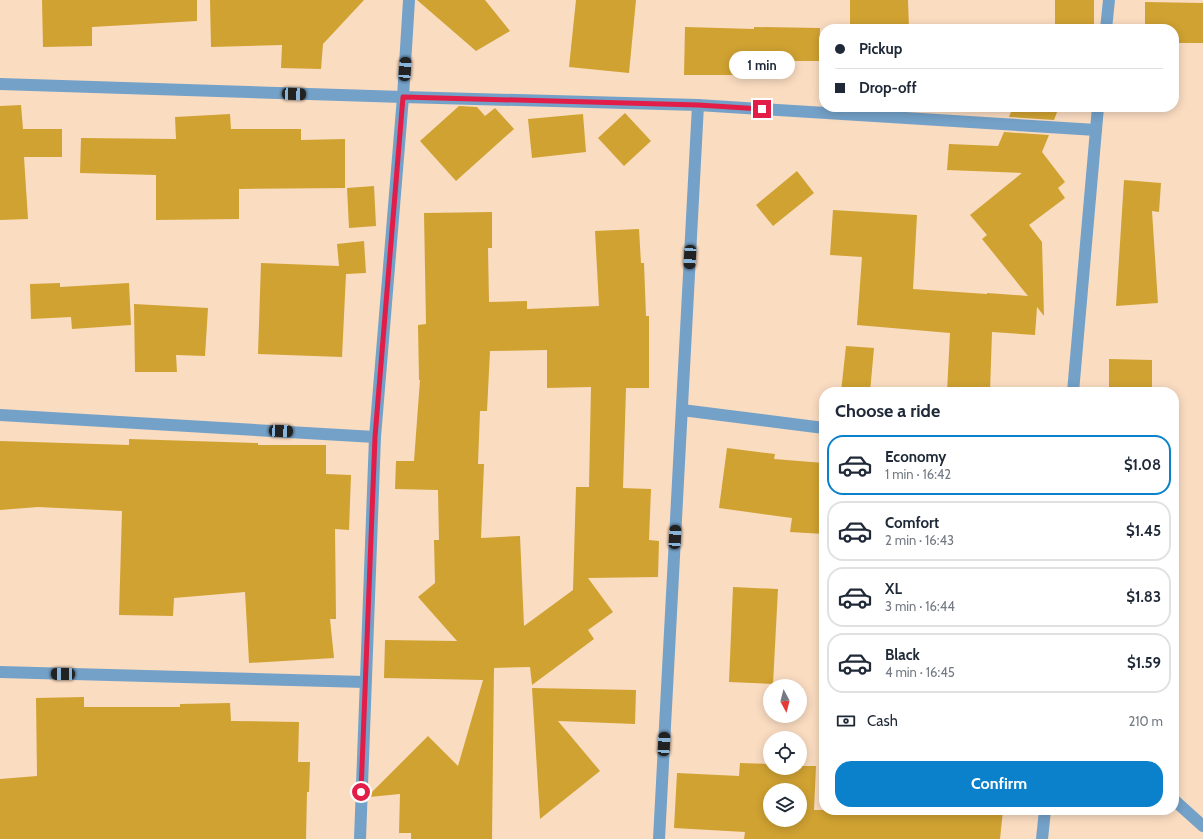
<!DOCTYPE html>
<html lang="en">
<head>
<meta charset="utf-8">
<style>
	:root { --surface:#fff; --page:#f6f6f7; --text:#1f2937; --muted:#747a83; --line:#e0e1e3; --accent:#0a81ca }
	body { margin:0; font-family:Cabin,sans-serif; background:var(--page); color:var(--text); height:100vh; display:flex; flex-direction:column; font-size:15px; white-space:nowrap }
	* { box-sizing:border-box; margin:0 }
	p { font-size:13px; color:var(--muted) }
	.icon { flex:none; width:22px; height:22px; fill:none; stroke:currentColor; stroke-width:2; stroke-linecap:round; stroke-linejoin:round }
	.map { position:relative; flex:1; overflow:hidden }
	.side { position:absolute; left:819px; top:387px; width:360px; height:428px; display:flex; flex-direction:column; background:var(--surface); border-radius:16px; box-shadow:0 2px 10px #0003 }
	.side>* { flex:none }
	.banner { position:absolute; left:819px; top:24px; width:360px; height:88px; border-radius:16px; box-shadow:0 2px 10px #0003; display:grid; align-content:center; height:88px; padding:0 16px; background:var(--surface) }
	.needle { width:26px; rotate:173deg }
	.tools { position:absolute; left:763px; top:679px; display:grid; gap:8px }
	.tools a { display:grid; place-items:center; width:44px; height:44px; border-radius:50%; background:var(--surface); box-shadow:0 2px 10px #0003; font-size:20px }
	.end { position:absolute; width:18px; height:18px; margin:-9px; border:5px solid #e11d48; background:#fff; box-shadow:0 0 0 2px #fff }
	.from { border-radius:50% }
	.bubble { position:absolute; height:28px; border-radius:14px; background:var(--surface); box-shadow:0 2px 10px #0003; font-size:13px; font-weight:700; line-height:28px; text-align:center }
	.car { position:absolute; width:12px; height:24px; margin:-12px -6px; border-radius:5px; box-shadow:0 0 3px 1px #0007; background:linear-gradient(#222 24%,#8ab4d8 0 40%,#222 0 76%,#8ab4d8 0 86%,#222 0) }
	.banner b { display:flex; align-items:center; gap:14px; height:38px; font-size:15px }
	.banner b+b { border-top:1px solid var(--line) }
	.banner i { width:10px; height:10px; background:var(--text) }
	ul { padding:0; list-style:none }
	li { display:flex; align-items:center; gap:12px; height:60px; margin:0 8px 6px; padding:0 8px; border:2px solid var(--line); border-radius:16px }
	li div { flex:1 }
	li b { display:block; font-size:15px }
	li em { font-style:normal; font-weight:700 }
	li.active { border-color:var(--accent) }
	li>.icon { width:36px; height:36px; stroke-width:1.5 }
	h2 { padding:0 16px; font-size:18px; line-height:48px }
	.pay { display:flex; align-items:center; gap:10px; height:44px; padding:0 16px; font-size:15px }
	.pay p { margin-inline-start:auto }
	.primary-button { display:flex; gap:8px; margin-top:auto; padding:8px 16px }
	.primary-button a { flex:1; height:46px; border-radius:16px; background:var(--accent); color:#fff; font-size:16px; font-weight:700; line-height:46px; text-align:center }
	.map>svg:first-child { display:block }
	.building { fill:#d0a232; fill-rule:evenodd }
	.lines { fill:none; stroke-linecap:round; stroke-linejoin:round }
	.street { stroke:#74a1c8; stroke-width:12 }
	.route { stroke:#e11d48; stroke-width:5 }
</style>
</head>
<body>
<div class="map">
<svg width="1203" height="839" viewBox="0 0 1203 839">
	<rect width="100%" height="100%" fill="#fadcc1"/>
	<g class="building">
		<path d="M42,0H197V21L92,27V46L43,47Z"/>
		<path d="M210,0H364L323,44L321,69L281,68L282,45L211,47Z"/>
		<path d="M417,0H485L510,31L476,51Z"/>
		<path d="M576,0H636L629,73L569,67Z"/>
		<path d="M850,0H908L909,29H850Z"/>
		<rect x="1055" y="0" width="39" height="29"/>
		<path d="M1145,2L1203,3V43H1174V29H1145Z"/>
		<path d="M685,27L754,29V27L820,28L819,61H786L787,75H684Z"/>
		<path d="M21,105L23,129H62V157H24L28,219L0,220V106Z"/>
		<path d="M459,106L477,107L485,116L495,108L514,129L456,181L420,141Z"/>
		<path d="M1013,107H1059L1054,120L1009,117Z"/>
		<path d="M625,113L651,141L624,166L598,138Z"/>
		<path d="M230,114L231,129H301V140L345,139V188L239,189V219L156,220V175L80,173L81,138L176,139L175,117Z"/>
		<path d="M583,114L586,152L532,158L528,119Z"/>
		<path d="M1004,132L1049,135L1042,152L1065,182L1058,188L1065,198L1029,225L1042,242L1044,316L1037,307L1035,335L992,332L990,392H947L950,333L857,325L862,257L830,255L833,210L917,215L913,289L987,294V293L1028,296L982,239L987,235L970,215L1022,173L947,170L949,144L998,146Z"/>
		<path d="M797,171L814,193L773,226L756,205Z"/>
		<path d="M1124,180L1161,183L1159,212L1152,211L1158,303L1116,306Z"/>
		<path d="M374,186L376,226L349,228L347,188Z"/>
		<path d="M492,212V248H488L489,302L527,301V309L599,306L595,231L639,229L641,263H644L646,316H649V388H626L623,488L651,489L649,540L659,541L658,577L588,578L613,612L588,630L594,639L532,685L530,667L494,668L492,839H411V833H399L400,794L369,797V795L428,736L458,766L483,680L384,678L385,640L457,641L418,597L435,583L434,540H439L438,490L395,489L396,461H414L420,380H419L418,325L426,324L424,213ZM547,350V388L591,387L589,487H576L573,590L524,626L520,536L481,538L484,464H478L480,411H487L490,351Z"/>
		<path d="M364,241L366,273L346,274L342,357L258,354L261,263L339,266L337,244Z"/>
		<path d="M60,283V287L129,283L131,325L72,329L71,317L31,319L30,284Z"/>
		<path d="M134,304L208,308L205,356L176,355L177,372H135Z"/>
		<path d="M846,346L874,348L870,392H841Z"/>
		<path d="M1109,359L1152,360V392H1109Z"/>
		<path d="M129,439L258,443V445H326V474L351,475L349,530L335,529L336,619H330L334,658L249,663L245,592L174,598L173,616L119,615L122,511L38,507L0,510V441L129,445Z"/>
		<path d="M727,448L775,454L774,459L824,463V534L790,532L792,518L719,508Z"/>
		<path d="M733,587L778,589L773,684L729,682Z"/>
		<path d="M532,688L636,690L635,724L558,721L600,771L540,819Z"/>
		<path d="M84,697V707H180V704L230,703L231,721L299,722L298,762H310L309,792H307L306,839H0V779L37,776L36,698Z"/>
		<path d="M740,763L770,764V768H800V766H816L814,810H1003L1000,839H744L745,832L674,828L677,773L739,776ZM770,790H800V820H770Z"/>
	</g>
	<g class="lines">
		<g class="street">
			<path d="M1106,29L1109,0"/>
			<path d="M0,84L403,97L698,105L1096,130"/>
			<path d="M1073,392L1098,107"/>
			<path d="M682,410L824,428"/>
			<path d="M0,415L375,437"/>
			<path d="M0,672L365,682"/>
			<path d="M1174,800L1203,826"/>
			<path d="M360,839L375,437L403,97L409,0"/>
			<path d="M659,839L698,105"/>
			<path d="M1042,839L1045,810"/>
		</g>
	</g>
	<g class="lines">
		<path class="route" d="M361,792L375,437L403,97L698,105L762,109"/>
	</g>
</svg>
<div class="tools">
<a><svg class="needle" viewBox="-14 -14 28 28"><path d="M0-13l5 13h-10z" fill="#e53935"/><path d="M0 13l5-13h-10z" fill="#747a83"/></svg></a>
<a><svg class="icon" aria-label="locate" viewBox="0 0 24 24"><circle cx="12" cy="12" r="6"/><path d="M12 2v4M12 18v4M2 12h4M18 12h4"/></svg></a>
<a><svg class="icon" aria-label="layers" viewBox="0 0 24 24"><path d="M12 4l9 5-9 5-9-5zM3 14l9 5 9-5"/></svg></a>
</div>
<i class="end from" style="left:361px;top:792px"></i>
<i class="end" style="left:762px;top:109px"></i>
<div class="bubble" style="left:729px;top:51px;width:66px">1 min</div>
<i class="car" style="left:405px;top:69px;rotate:4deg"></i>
<i class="car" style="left:294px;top:94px;rotate:92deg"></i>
<i class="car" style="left:690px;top:257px;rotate:183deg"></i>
<i class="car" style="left:281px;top:431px;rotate:93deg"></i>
<i class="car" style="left:675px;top:537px;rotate:3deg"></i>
<i class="car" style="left:63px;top:674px;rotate:271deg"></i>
<i class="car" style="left:664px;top:744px;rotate:3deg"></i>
<div class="banner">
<b><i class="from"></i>Pickup</b>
<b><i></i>Drop-off</b>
</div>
<section class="side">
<h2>Choose a ride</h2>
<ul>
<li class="active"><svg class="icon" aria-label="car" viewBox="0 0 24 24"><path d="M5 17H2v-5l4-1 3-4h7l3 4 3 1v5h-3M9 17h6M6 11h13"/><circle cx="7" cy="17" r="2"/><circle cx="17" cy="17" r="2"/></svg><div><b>Economy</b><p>1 min · 16:42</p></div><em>$1.08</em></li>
<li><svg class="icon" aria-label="car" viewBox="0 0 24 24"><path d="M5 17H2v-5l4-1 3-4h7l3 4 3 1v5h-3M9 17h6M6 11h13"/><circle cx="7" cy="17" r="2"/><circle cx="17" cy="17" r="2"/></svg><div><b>Comfort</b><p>2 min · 16:43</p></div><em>$1.45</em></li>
<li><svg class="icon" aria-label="car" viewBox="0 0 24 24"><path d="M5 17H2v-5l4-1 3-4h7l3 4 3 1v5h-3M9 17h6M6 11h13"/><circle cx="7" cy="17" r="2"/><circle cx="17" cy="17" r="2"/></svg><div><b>XL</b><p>3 min · 16:44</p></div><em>$1.83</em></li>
<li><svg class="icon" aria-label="car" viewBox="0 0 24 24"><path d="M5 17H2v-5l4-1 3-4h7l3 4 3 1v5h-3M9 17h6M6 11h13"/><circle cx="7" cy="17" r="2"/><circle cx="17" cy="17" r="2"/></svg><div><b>Black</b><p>4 min · 16:45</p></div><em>$1.59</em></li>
</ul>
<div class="pay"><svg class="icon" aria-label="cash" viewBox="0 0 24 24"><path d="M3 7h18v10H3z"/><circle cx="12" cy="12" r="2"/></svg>Cash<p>210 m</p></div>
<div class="primary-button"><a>Confirm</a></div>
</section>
</div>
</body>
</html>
